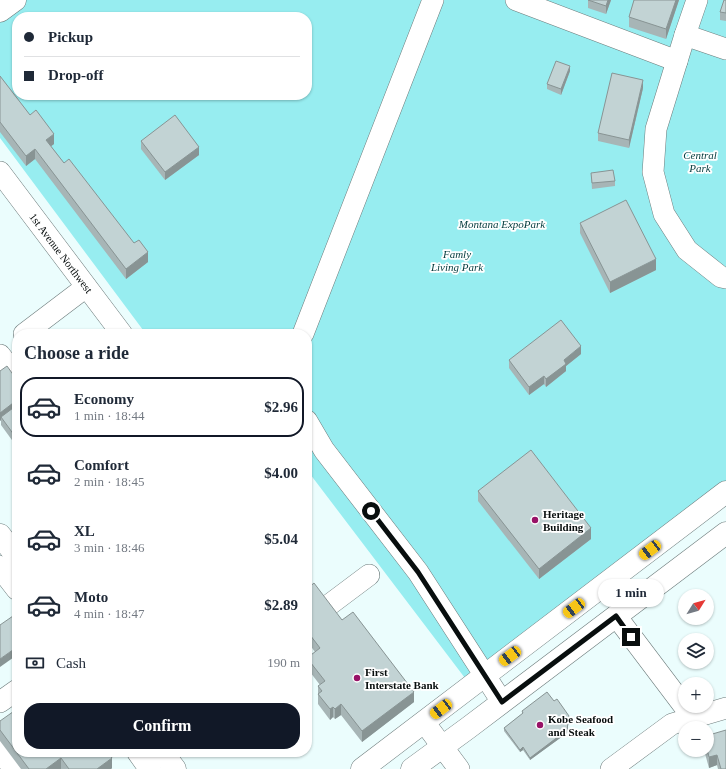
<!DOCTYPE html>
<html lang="en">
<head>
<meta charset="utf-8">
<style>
	:root { --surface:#fff; --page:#f6f6f7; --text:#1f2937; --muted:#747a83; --line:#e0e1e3; --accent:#111827 }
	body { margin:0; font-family:Georgia,serif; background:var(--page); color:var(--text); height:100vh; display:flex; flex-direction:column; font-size:15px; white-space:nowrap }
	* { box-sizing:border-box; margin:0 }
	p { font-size:13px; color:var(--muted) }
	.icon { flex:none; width:22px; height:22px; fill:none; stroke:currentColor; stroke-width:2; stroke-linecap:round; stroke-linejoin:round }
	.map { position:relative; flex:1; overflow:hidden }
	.sheet { position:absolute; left:12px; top:329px; width:300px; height:428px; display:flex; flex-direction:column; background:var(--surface); border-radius:16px; box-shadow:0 1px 3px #0004 }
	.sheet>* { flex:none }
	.top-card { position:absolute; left:12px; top:12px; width:300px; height:88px; border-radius:16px; box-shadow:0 1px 3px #0004; display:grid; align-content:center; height:88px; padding:0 12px; background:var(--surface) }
	.needle { width:26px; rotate:53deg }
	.controls { position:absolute; left:678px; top:589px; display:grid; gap:8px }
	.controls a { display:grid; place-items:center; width:36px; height:36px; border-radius:50%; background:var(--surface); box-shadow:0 1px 3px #0004; font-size:20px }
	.end { position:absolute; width:18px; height:18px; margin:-9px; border:5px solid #080e0e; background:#fff; box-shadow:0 0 0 2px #fff }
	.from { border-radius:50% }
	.bubble { position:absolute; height:28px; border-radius:14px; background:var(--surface); box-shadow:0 1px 3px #0004; font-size:13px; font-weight:800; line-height:28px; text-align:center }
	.car { position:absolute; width:12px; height:24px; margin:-12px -6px; border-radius:5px; box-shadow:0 0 3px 1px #0007; background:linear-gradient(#f5c518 24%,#345 0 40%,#f5c518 0 76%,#345 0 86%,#f5c518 0) }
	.top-card b { display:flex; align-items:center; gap:14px; height:38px; font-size:15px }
	.top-card b+b { border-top:1px solid var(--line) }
	.top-card i { width:10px; height:10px; background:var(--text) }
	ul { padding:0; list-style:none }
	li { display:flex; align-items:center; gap:12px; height:60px; margin:0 8px 6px; padding:0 4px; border:2px solid transparent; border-radius:16px }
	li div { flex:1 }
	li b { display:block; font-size:15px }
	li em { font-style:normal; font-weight:800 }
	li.on { border-color:var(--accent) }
	li>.icon { width:36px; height:36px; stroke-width:1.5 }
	h2 { padding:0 12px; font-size:18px; line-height:48px }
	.pay { display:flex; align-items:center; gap:10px; height:44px; padding:0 12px; font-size:15px }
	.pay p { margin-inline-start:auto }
	.button { display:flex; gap:8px; margin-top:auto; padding:8px 12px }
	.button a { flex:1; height:46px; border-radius:16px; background:var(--accent); color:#fff; font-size:16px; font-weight:800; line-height:46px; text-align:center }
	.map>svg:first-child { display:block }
	.green { fill:#97edf0; fill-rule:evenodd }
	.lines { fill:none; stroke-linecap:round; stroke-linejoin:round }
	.minor-casing { stroke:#6d7c7c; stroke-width:22 }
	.major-casing { stroke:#6d7c7c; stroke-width:23 }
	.highway-casing { stroke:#6d7c7c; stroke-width:23 }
	.minor { stroke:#fff; stroke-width:21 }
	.major { stroke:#fff; stroke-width:22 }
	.highway { stroke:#fff; stroke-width:22 }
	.wall { fill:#a7b5b6 }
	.shaded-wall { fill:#889494 }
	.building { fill:#c2d3d4; stroke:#889494 }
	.route { stroke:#080e0e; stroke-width:5 }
	.poi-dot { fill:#981267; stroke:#fff; stroke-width:1.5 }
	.labels { text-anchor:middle; stroke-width:3.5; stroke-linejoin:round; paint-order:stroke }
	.park-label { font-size:11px; font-style:italic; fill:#033b3d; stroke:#fff }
	.street-label { font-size:11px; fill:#080e0e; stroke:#fff }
	.poi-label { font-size:11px; font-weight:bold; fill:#080e0e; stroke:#fff; text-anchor:start }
</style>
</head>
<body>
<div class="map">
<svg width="726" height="769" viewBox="0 0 726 769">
	<rect width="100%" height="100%" fill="#ebfdfd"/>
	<path class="green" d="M25,0H726V492L471,686L307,470V334H146L0,138V18ZM17,17H307V95H17Z"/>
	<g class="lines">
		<defs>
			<g id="minor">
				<path d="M516,0L677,61"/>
				<path d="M685,35L697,0"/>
				<path d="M726,49L685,35L656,129L653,172L664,214L687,250L721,277L726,278"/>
				<path d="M0,172L122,334"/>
				<path d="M24,334L86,287"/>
				<path d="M303,334L433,0"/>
				<path d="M0,355L17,377"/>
				<path d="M307,421L324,450L418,572L502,702"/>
				<path d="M325,608L369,575"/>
				<path d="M616,616L693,718"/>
				<path d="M0,702L17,690"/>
				<path d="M424,722L459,769"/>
				<path d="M0,751L14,769"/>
				<path d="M611,769L672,724L726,708"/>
			</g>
			<path id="major" d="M0,11L15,0"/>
			<g id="highway">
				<path d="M0,535L17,557"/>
				<path d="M0,567L17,589"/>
				<path d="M138,752L150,769"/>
				<path d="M162,752L175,769"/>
				<path d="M362,769L726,492"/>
				<path d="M412,769L468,728L726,533"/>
			</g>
		</defs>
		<use href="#minor" class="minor-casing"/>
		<use href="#major" class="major-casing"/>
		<use href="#highway" class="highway-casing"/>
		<use href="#minor" class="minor"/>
		<use href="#major" class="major"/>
		<use href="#highway" class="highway"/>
	</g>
	<g class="wall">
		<path d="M588,0H611L606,14L588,8Z"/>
		<path d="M634,0H679L666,39L629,27V17Z"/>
		<path d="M726,0V21L720,20V12Z"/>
		<path d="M570,71L561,95L547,89V84Z"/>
		<path d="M0,76L30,115L54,144L51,146L64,163L148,262L126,279L35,159L26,166L0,132Z"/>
		<path d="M643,88L629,148L598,141V133Z"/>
		<path d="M141,141L199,155L165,180L141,149Z"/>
		<path d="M591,173L615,181V186L592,189Z"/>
		<path d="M580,223L656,270L610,293L580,233Z"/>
		<path d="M581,354L566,366V371L546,387L544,384L529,395L509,368V360Z"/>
		<path d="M0,371L17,380V447L1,425V420L0,421Z"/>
		<path d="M478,491L591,539L539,579L478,501Z"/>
		<path d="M307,589L342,620L414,702L362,742L341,715L335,719L333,717L330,720L318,704V686L320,685L307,668V658L315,652L307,641Z"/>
		<path d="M554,701L569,718L567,733L530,760L523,750L520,752L504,731V728L522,714V711Z"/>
		<path d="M0,721L17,752H108L112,768L111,769H21L0,741Z"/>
		<path d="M709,735L726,769H718L717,765L709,768L704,750H707L709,739Z"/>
	</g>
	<g class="shaded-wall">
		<path d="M608,0H611L606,14V6Z"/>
		<path d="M676,0H679L666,39V29Z"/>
		<path d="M570,66V71L561,95V89Z"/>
		<path d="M643,80V88L629,148V140Z"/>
		<path d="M54,134V144L46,150V140Z"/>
		<path d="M199,147V155L165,180V172Z"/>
		<path d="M35,149V159L26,166V156Z"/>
		<path d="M148,252V262L126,279V269Z"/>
		<path d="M656,259V270L610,293V282Z"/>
		<path d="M581,346V354L566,366V371L546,387V379L564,360Z"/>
		<path d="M544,376V384L529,395V387Z"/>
		<path d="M17,400V408L1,417V420L0,421V413Z"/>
		<path d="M591,528V539L539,579V569Z"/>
		<path d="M17,647V655L0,667V659Z"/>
		<path d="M414,692V702L362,742V731Z"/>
		<path d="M341,704V715L335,719V709Z"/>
		<path d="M333,707V717L330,720V709Z"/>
		<path d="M569,716L567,733L530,760V758Z"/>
		<path d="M523,747V750L520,752V750Z"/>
		<path d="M717,755V765L709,768V757Z"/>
		<path d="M61,758V769H46Z"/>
		<path d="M112,758V768L111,769H97Z"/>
	</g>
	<g class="building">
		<path d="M588,0H608L606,6Z"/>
		<path d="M634,0H676L666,29L629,17Z"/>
		<path d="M724,0H726V13L720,12Z"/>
		<path d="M556,61L570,66L561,89L547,84Z"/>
		<path d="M612,73L643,80L629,140L598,133Z"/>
		<path d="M0,76L30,115L36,110L54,134L46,140L64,163L69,159L134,243L139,240L148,252L126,269L35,149L26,156L0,122Z"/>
		<path d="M175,115L199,147L165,172L141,141Z"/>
		<path d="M613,170L615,181L592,183L591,173Z"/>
		<path d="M626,200L656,259L610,282L580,223Z"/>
		<path d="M561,320L581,346L564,360L566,364L546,379L544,376L529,387L509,360Z"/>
		<path d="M66,331L68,334H63Z"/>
		<path d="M7,366L17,380V400L0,413V371Z"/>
		<path d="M17,405V439L1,417Z"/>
		<path d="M531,450L591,528L539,569L478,491Z"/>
		<path d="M314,583L342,620L353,612L414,692L362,731L341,704L335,709L333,707L330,709L318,694L322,691L318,686L325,681L307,658L320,648L307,631V589Z"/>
		<path d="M13,616L17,622V647L0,659V625Z"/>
		<path d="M547,692L554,701L557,699L569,716L567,730L530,758L523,747L520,750L504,728L523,713L522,711Z"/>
		<path d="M17,709V752H108L112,758L97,769H69L61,758L46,769H29L0,730V721Z"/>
		<path d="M726,730V769H721L717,755L709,757L707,749V740L711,739L709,735Z"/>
	</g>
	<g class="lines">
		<path class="route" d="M371,511L418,572L502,702L616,616L631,637"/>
	</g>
	<g class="poi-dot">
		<circle cx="535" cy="520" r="4"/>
		<circle cx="357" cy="678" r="4"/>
		<circle cx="540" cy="725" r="4"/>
	</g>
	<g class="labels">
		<g class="park-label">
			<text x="700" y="159">Central<tspan x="700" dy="13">Park</tspan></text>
			<text x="502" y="228">Montana ExpoPark</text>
			<text x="457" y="258">Famly<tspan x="457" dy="13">Living Park</tspan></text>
		</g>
		<g class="street-label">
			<text transform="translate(61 253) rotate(53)" y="4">1st Avenue Northwest</text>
		</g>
		<g class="poi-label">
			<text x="543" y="518">Heritage<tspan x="543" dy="13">Building</tspan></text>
			<text x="365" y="676">First<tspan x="365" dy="13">Interstate Bank</tspan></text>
			<text x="548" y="723">Kobe Seafood<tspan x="548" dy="13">and Steak</tspan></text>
		</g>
	</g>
</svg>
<div class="controls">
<a><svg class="needle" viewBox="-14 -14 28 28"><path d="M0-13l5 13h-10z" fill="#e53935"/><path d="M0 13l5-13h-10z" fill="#747a83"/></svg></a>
<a><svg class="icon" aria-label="layers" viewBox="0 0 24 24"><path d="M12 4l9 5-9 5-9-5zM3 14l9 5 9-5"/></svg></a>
<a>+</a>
<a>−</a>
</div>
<i class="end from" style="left:371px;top:511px"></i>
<i class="end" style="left:631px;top:637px"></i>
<div class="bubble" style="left:598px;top:579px;width:66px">1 min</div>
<i class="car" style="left:650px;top:550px;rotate:233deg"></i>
<i class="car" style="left:574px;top:608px;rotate:233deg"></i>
<i class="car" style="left:510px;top:656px;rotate:233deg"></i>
<i class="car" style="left:441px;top:709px;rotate:233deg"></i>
<div class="top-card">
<b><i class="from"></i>Pickup</b>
<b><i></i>Drop-off</b>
</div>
<section class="sheet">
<h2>Choose a ride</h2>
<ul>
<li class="on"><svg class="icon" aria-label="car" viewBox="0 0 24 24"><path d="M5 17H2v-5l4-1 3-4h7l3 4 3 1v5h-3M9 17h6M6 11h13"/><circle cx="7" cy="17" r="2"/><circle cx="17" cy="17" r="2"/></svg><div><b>Economy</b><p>1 min · 18:44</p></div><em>$2.96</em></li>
<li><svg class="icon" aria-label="car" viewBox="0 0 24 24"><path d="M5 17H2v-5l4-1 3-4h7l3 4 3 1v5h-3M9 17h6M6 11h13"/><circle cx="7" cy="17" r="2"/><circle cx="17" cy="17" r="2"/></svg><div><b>Comfort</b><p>2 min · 18:45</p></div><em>$4.00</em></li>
<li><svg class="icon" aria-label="car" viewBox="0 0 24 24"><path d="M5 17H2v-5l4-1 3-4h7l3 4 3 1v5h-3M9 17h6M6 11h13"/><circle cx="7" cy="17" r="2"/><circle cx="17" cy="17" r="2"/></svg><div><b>XL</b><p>3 min · 18:46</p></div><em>$5.04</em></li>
<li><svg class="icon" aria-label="car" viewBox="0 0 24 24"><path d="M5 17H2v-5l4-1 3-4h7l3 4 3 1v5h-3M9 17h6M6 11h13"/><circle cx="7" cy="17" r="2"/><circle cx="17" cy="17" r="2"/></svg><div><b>Moto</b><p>4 min · 18:47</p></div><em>$2.89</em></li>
</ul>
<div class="pay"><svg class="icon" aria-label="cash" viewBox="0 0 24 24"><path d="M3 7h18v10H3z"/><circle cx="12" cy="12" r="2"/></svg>Cash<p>190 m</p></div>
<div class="button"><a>Confirm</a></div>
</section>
</div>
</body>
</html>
